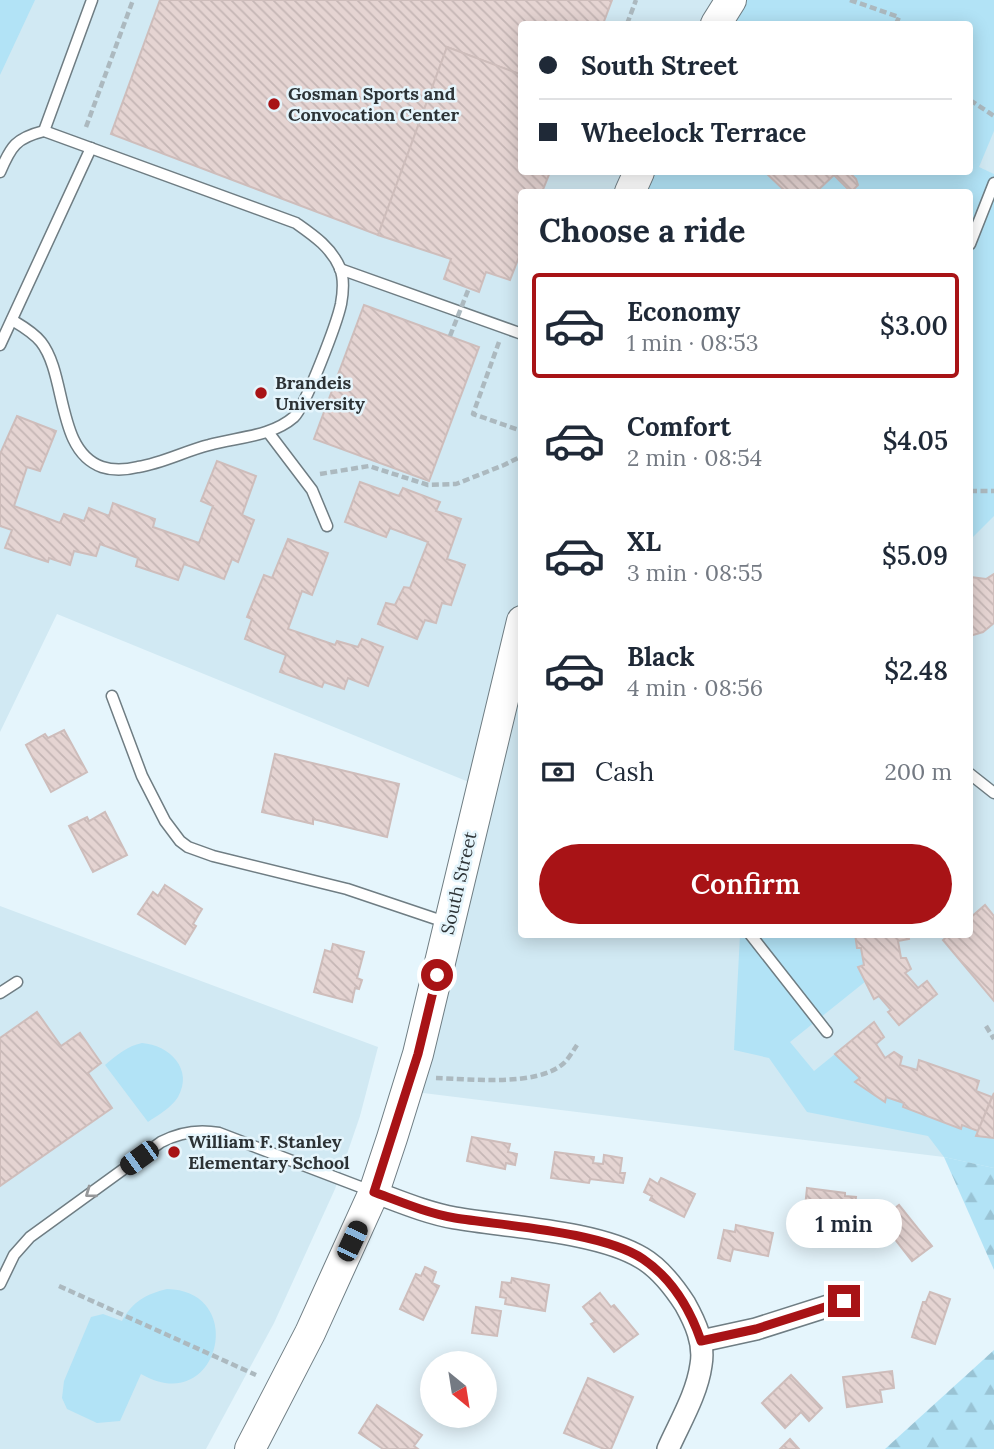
<!DOCTYPE html>
<html lang="en">
<head>
<meta charset="utf-8">
<style>
	:root { --surface:#fff; --page:#f6f6f7; --text:#1f2937; --muted:#747a83; --line:#e0e1e3; --accent:#a81316 }
	body { margin:0; font-family:Lora,serif; background:var(--page); color:var(--text); height:100vh; display:flex; flex-direction:column; font-size:26px; white-space:nowrap }
	* { box-sizing:border-box; margin:0 }
	p { font-size:23px; color:var(--muted) }
	.icon { flex:none; width:38px; height:38px; fill:none; stroke:currentColor; stroke-width:2; stroke-linecap:round; stroke-linejoin:round }
	.map { position:relative; flex:1; overflow:hidden }
	.drawer { position:absolute; left:518px; top:189px; width:455px; height:749px; display:flex; flex-direction:column; background:var(--surface); border-radius:7px; box-shadow:0 4px 18px #0003 }
	.drawer>* { flex:none }
	.banner { position:absolute; left:518px; top:21px; width:455px; height:154px; border-radius:7px; box-shadow:0 4px 18px #0003; display:grid; align-content:center; height:154px; padding:0 21px; background:var(--surface) }
	.needle { width:46px; rotate:150deg }
	.buttons { position:absolute; left:420px; top:1351px; display:grid; gap:14px }
	.buttons a { display:grid; place-items:center; width:77px; height:77px; border-radius:50%; background:var(--surface); box-shadow:0 4px 18px #0003; font-size:35px }
	.end { position:absolute; width:32px; height:32px; margin:-16px; border:9px solid #a81316; background:#fff; box-shadow:0 0 0 4px #fff }
	.from { border-radius:50% }
	.bubble { position:absolute; height:49px; border-radius:24px; background:var(--surface); box-shadow:0 4px 18px #0003; font-size:23px; font-weight:600; line-height:49px; text-align:center }
	.car { position:absolute; width:21px; height:42px; margin:-21px -10px; border-radius:9px; box-shadow:0 0 5px 2px #0007; background:linear-gradient(#222 24%,#8ab4d8 0 40%,#222 0 76%,#8ab4d8 0 86%,#222 0) }
	.banner b { display:flex; align-items:center; gap:24px; height:66px; font-size:26px }
	.banner b+b { border-top:2px solid var(--line) }
	.banner i { width:18px; height:18px; background:var(--text) }
	ul { padding:0; list-style:none }
	li { display:flex; align-items:center; gap:21px; height:105px; margin:0 14px 10px; padding:0 7px; border:4px solid transparent; border-radius:7px }
	li div { flex:1 }
	li b { display:block; font-size:26px }
	li em { font-style:normal; font-weight:600 }
	li.current { border-color:var(--accent) }
	li>.icon { width:63px; height:63px; stroke-width:1.5 }
	h2 { padding:0 21px; font-size:32px; line-height:84px }
	.pay { display:flex; align-items:center; gap:18px; height:77px; padding:0 21px; font-size:26px }
	.pay p { margin-inline-start:auto }
	.button { display:flex; gap:14px; margin-top:auto; padding:14px 21px }
	.button a { flex:1; height:80px; border-radius:42px; background:var(--accent); color:#fff; font-size:28px; font-weight:600; line-height:80px; text-align:center }
	.map>svg:first-child { display:block }
	.built { fill:#d1e9f3; fill-rule:evenodd }
	.green { fill:#b2e3f6 }
	.forest { fill:url(#forest-firs) }
	.building { fill:url(#building-back-hatch); stroke:#cebdbb; stroke-width:2 }
	.lines { fill:none; stroke-linecap:round; stroke-linejoin:round }
	.service-casing { stroke:#6f7d83; stroke-width:13 }
	.minor-casing { stroke:#6f7d83; stroke-width:24 }
	.secondary-casing { stroke:#6f7d83; stroke-width:32 }
	.path { stroke:#acb9bf; stroke-width:4.5; stroke-dasharray:7 3.5; stroke-linecap:butt }
	.service { stroke:#fff; stroke-width:10 }
	.minor { stroke:#fff; stroke-width:21 }
	.secondary { stroke:#fff; stroke-width:30 }
	.path-bridge { stroke:#acb9bf; stroke-width:4.5; stroke-dasharray:7 3.5; stroke-linecap:butt }
	.oneway { stroke:#96989a }
	.route { stroke:#a81316; stroke-width:9 }
	.poi-dot { fill:#a81316; stroke:#e5f5fc; stroke-width:2.5 }
	.labels { text-anchor:middle; stroke-width:5; stroke-linejoin:round; paint-order:stroke }
	.poi-label { font-size:18px; font-weight:bold; fill:#2c3235; stroke:#e5f5fc; text-anchor:start }
	.street-label { font-size:18px; fill:#2c3235; stroke:#e5f5fc }
</style>
</head>
<body>
<div class="map">
<svg width="994" height="1449" viewBox="0 0 994 1449">
	<defs>
		<pattern id="forest-firs" width="22" height="20" patternUnits="userSpaceOnUse" patternTransform="scale(1.75)"><rect width="22" height="20" fill="#b2e3f6"/><path d="M5 1l3.5 6h-7zM16 11l3.5 6h-7z" fill="#99c3d4"/></pattern>
		<pattern id="building-back-hatch" width="6" height="6" patternUnits="userSpaceOnUse" patternTransform="scale(1.75)"><rect width="6" height="6" fill="#e5d4d2"/><path d="M-1 5l2 2M0 0l6 6M5-1l2 2" fill="none" stroke="#c5b6b5"/></pattern>
	</defs>
	<rect width="100%" height="100%" fill="#e5f5fc"/>
	<g class="built">
		<path d="M0,0H994V1168L944,1157L407,1091L481,787L57,614L0,732ZM522,24H970V172H522ZM522,192H970V934H522Z"/>
		<path d="M0,906L378,1047L360,1116L335,1189L274,1323L206,1449H0Z"/>
	</g>
	<g class="green">
		<path d="M0,0H35L0,75Z"/>
		<path d="M731,0H994V131L979,167L994,174V516L970,540V192H630L639,172H970V24H716Z"/>
		<path d="M740,935H855L857,948H861L864,965L859,967L866,981L790,1042L814,1071L835,1054L860,1078L855,1082L884,1102L886,1097L978,1131L977,1135L994,1138V1168L944,1157L928,1136L807,1112L769,1058L734,1050Z"/>
		<path d="M142,1043C169,1045 194,1069 178,1097C171,1108 158,1115 148,1122L105,1065C117,1055 127,1046 142,1043Z"/>
		<path d="M167,1289C250,1291 218,1419 141,1374L120,1421L97,1423L67,1409L62,1398L64,1381L91,1317L103,1314L122,1321C132,1302 146,1294 167,1289Z"/>
	</g>
	<g class="forest">
		<path d="M944,1157L994,1168V1270Z"/>
		<path d="M994,1350V1449H885Z"/>
	</g>
	<g class="building">
		<path d="M160,0H612L603,24H522V75L447,47L378,235L111,134Z"/>
		<path d="M447,47L522,75V172H550L542,192H522V249L510,280L486,272L479,292L444,279L451,259L378,235Z"/>
		<path d="M765,172H849L856,179L858,185L853,190L848,189L834,175L816,192H786Z"/>
		<path d="M364,305L479,347L429,481L314,439Z"/>
		<path d="M17,416L56,431L40,471L27,467L14,506L60,523L64,514L84,521L89,508L109,516L113,503L155,519L153,527L199,543L213,506L201,501L217,461L256,476L242,515L254,520L238,562L232,559L224,579L184,564L178,580L136,566L138,558L100,544L96,556L74,551L70,565L49,558L48,562L5,548L12,530L0,526V454Z"/>
		<path d="M360,482L399,496L403,488L440,502L436,511L461,519L447,559L465,565L451,605L442,603L436,623L425,620L417,639L378,624L386,603L395,605L404,587L410,588L428,542L390,528L386,537L345,522Z"/>
		<path d="M288,539L328,553L312,595L302,591L288,629L335,645L337,641L358,647L362,639L383,647L368,686L348,678L344,689L324,682L322,687L280,672L286,655L245,639L252,619L247,617L264,575L272,578Z"/>
		<path d="M994,574V623L983,632L970,636V577L986,579Z"/>
		<path d="M64,730L87,772L51,792L26,745L45,734L48,738Z"/>
		<path d="M275,754L399,784L387,837L313,819V824L262,812Z"/>
		<path d="M105,812L127,855L93,872L69,826L87,817L89,821Z"/>
		<path d="M165,885L202,909L193,924L196,926L185,944L138,914L153,892L158,896Z"/>
		<path d="M985,905L994,916V1001L943,940L950,934H970V918Z"/>
		<path d="M855,934H908L909,939L898,941L901,958H906L911,969L905,973L918,988L927,981L937,994L899,1025L888,1012L891,1010L879,996L874,999L858,967L864,965L861,948H857Z"/>
		<path d="M333,944L364,952L357,978L362,980L359,989L355,988L352,1002L314,992L325,950L331,952Z"/>
		<path d="M37,1012L61,1046L80,1033L101,1063L88,1073L112,1108L0,1186V1038Z"/>
		<path d="M874,1022L884,1037L876,1044L885,1058L894,1052L902,1057L900,1065L917,1070L919,1060L979,1081L976,1091L992,1097L978,1131L962,1125L961,1129L903,1107L904,1103L886,1097L885,1102L855,1082L860,1078L835,1054Z"/>
		<path d="M994,1093V1138L976,1136L978,1131Z"/>
		<path d="M472,1137L510,1144L508,1152L517,1154L515,1165L506,1163L505,1169L467,1161Z"/>
		<path d="M555,1152L594,1157L593,1163L603,1164L604,1155L622,1158L620,1173H625L623,1183L590,1179L589,1183L551,1178Z"/>
		<path d="M661,1178L695,1194L684,1217L650,1200L652,1196L644,1192L650,1179L658,1184Z"/>
		<path d="M807,1188L845,1193V1196L856,1197L854,1217L842,1215L841,1221L804,1217Z"/>
		<path d="M899,1205L932,1246L912,1261L880,1220Z"/>
		<path d="M736,1225L773,1233L768,1256L733,1249L730,1261L718,1258L724,1230L735,1232Z"/>
		<path d="M425,1267L436,1272L432,1283L439,1286L423,1320L400,1309L416,1274L421,1276Z"/>
		<path d="M512,1278L549,1285L545,1311L505,1304L506,1298L500,1297L502,1282L511,1283Z"/>
		<path d="M930,1292L950,1299L935,1344L912,1337L923,1302H926Z"/>
		<path d="M600,1293L611,1307L614,1305L638,1334L614,1352L591,1324L595,1322L583,1307Z"/>
		<path d="M476,1307L501,1311L497,1336L472,1333Z"/>
		<path d="M892,1371L894,1388L880,1390L882,1402L847,1407L843,1377Z"/>
		<path d="M791,1375L822,1408L809,1421L801,1412L785,1428L762,1403Z"/>
		<path d="M588,1378L633,1397L611,1449H604L564,1433Z"/>
		<path d="M377,1405L422,1435L414,1446L418,1449H383L359,1433Z"/>
		<path d="M790,1439L799,1449H780Z"/>
	</g>
	<g class="lines">
		<defs>
			<g id="service">
				<path d="M44,131L92,0"/>
				<path d="M0,172C11,146 16,138 44,131L296,223C313,235 331,247 340,268C344,278 343,293 341,304C337,323 306,405 294,417C271,437 237,437 209,445C185,451 163,463 138,467C126,470 114,471 102,467C56,451 67,375 41,342C33,332 22,326 12,320"/>
				<path d="M970,244L994,183"/>
				<path d="M340,269L522,334"/>
				<path d="M0,345L91,148"/>
				<path d="M268,432L312,490L327,526"/>
				<path d="M112,696L142,776L165,821L180,841L188,847L213,856L347,889L448,923"/>
				<path d="M970,774L994,793"/>
				<path d="M750,934L827,1032"/>
				<path d="M0,993L17,982"/>
				<path d="M0,1284L14,1255L30,1237L161,1142C180,1132 198,1129 219,1133L371,1191"/>
			</g>
			<g id="minor">
				<path d="M374,1192C401,1202 427,1213 455,1218C507,1227 598,1231 642,1258C659,1268 674,1287 685,1304C695,1322 705,1343 701,1365C697,1394 680,1422 668,1449"/>
				<path d="M701,1341L756,1329L844,1301"/>
			</g>
			<g id="secondary">
				<path d="M716,24L731,0"/>
				<path d="M630,192L639,172"/>
				<path d="M250,1449L310,1333L374,1192L392,1138L418,1054L522,621"/>
			</g>
		</defs>
		<use href="#service" class="service-casing"/>
		<use href="#minor" class="minor-casing"/>
		<use href="#secondary" class="secondary-casing"/>
		<g class="path">
			<path d="M850,0L899,17L896,24"/>
			<path d="M627,24L636,0"/>
			<path d="M970,100L994,116"/>
			<path d="M86,127L133,0"/>
			<path d="M499,342L473,414L522,431"/>
			<path d="M320,474L369,466L428,485L456,484L504,465L518,458L522,453"/>
			<path d="M970,491H994"/>
			<path d="M986,1026L994,1039"/>
			<path d="M436,1078C470,1079 538,1087 564,1063C569,1058 573,1051 577,1045"/>
			<path d="M59,1286L256,1375"/>
		</g>
		<use href="#service" class="service"/>
		<use href="#minor" class="minor"/>
		<use href="#secondary" class="secondary"/>
		<path class="path-bridge" d="M450,336L469,288"/>
	</g>
	<defs><path id="oneway-chevron" d="M-2-3.5L2.5 0L-2 3.5" fill="none" stroke-width="1.6" stroke-linecap="round" stroke-linejoin="round" transform="scale(1.75)"/></defs>
	<use class="oneway" href="#oneway-chevron" transform="translate(90 1193) rotate(144)"/>
	<g class="lines">
		<path class="route" d="M437,975L418,1054L374,1192C401,1202 427,1213 455,1218C506,1226 603,1232 643,1259C671,1278 690,1309 701,1341L756,1329L844,1301"/>
	</g>
	<g class="poi-dot">
		<circle cx="274" cy="104" r="7"/>
		<circle cx="261" cy="393" r="7"/>
		<circle cx="174" cy="1152" r="7"/>
	</g>
	<g class="labels">
		<g class="poi-label">
			<text x="288" y="100">Gosman Sports and<tspan x="288" dy="21">Convocation Center</tspan></text>
			<text x="275" y="389">Brandeis<tspan x="275" dy="21">University</tspan></text>
			<text x="188" y="1148">William F. Stanley<tspan x="188" dy="21">Elementary School</tspan></text>
		</g>
		<g class="street-label">
			<text transform="translate(459 883) rotate(-77)" y="6">South Street</text>
		</g>
	</g>
</svg>
<div class="buttons">
<a><svg class="needle" viewBox="-14 -14 28 28"><path d="M0-13l5 13h-10z" fill="#e53935"/><path d="M0 13l5-13h-10z" fill="#747a83"/></svg></a>
</div>
<i class="end from" style="left:437px;top:975px"></i>
<i class="end" style="left:844px;top:1301px"></i>
<div class="bubble" style="left:786px;top:1199px;width:116px">1 min</div>
<i class="car" style="left:139px;top:1158px;rotate:234deg"></i>
<i class="car" style="left:352px;top:1241px;rotate:25deg"></i>
<div class="banner">
<b><i class="from"></i>South Street</b>
<b><i></i>Wheelock Terrace</b>
</div>
<section class="drawer">
<h2>Choose a ride</h2>
<ul>
<li class="current"><svg class="icon" aria-label="car" viewBox="0 0 24 24"><path d="M5 17H2v-5l4-1 3-4h7l3 4 3 1v5h-3M9 17h6M6 11h13"/><circle cx="7" cy="17" r="2"/><circle cx="17" cy="17" r="2"/></svg><div><b>Economy</b><p>1 min · 08:53</p></div><em>$3.00</em></li>
<li><svg class="icon" aria-label="car" viewBox="0 0 24 24"><path d="M5 17H2v-5l4-1 3-4h7l3 4 3 1v5h-3M9 17h6M6 11h13"/><circle cx="7" cy="17" r="2"/><circle cx="17" cy="17" r="2"/></svg><div><b>Comfort</b><p>2 min · 08:54</p></div><em>$4.05</em></li>
<li><svg class="icon" aria-label="car" viewBox="0 0 24 24"><path d="M5 17H2v-5l4-1 3-4h7l3 4 3 1v5h-3M9 17h6M6 11h13"/><circle cx="7" cy="17" r="2"/><circle cx="17" cy="17" r="2"/></svg><div><b>XL</b><p>3 min · 08:55</p></div><em>$5.09</em></li>
<li><svg class="icon" aria-label="car" viewBox="0 0 24 24"><path d="M5 17H2v-5l4-1 3-4h7l3 4 3 1v5h-3M9 17h6M6 11h13"/><circle cx="7" cy="17" r="2"/><circle cx="17" cy="17" r="2"/></svg><div><b>Black</b><p>4 min · 08:56</p></div><em>$2.48</em></li>
</ul>
<div class="pay"><svg class="icon" aria-label="cash" viewBox="0 0 24 24"><path d="M3 7h18v10H3z"/><circle cx="12" cy="12" r="2"/></svg>Cash<p>200 m</p></div>
<div class="button"><a>Confirm</a></div>
</section>
</div>
</body>
</html>
